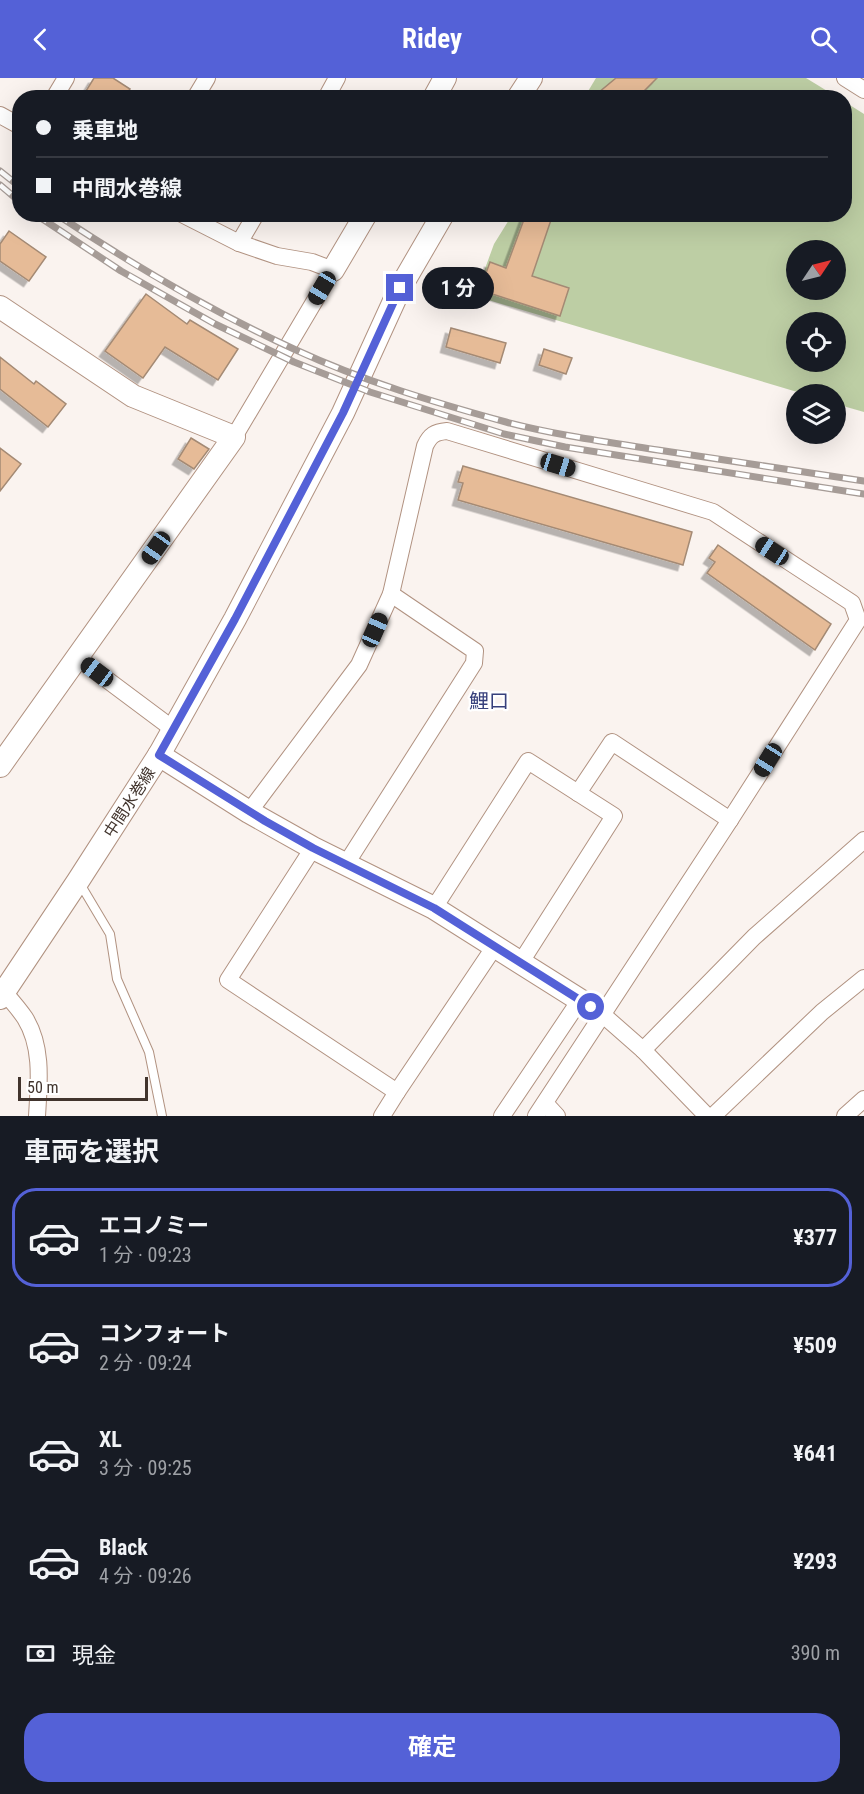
<!DOCTYPE html>
<html lang="ja">
<head>
<meta charset="utf-8">
<style>
	:root { --surface:#171b24; --page:#20242c; --text:#f1f3f6; --muted:#9ea1a6; --line:#363941; --accent:#5461d7 }
	body { margin:0; font-family:"Roboto Condensed","Noto Sans JP",sans-serif; background:var(--page); color:var(--text); height:100vh; display:flex; flex-direction:column; font-size:22px; white-space:nowrap }
	* { box-sizing:border-box; margin:0 }
	p { font-size:20px; color:var(--muted) }
	.icon { flex:none; width:33px; height:33px; fill:none; stroke:currentColor; stroke-width:2; stroke-linecap:round; stroke-linejoin:round }
	.map { position:relative; height:1038px; overflow:hidden }
	.details { display:flex; flex-direction:column; background:var(--surface); flex:1 }
	.details>* { flex:none }
	.banner { position:absolute; left:12px; top:12px; width:840px; height:132px; border-radius:24px; box-shadow:0 6px 24px #0002; display:grid; align-content:center; height:132px; padding:0 24px; background:var(--surface) }
	.needle { width:39px; rotate:55deg }
	.tools { position:absolute; left:786px; top:162px; display:grid; gap:12px }
	.tools a { display:grid; place-items:center; width:60px; height:60px; border-radius:50%; background:var(--surface); box-shadow:0 6px 24px #0002; font-size:30px }
	.scale { position:absolute; left:18px; bottom:15px; width:130px; box-sizing:border-box; padding-left:6px; border:3px solid #41342d; border-top:0; font-size:16px; line-height:21px; white-space:nowrap; color:#41342d; -webkit-text-stroke:4px #fff; paint-order:stroke }
	.end { position:absolute; width:27px; height:27px; margin:-14px; border:8px solid #5461d7; background:#fff; box-shadow:0 0 0 3px #fff }
	.from { border-radius:50% }
	.bubble { position:absolute; height:42px; border-radius:21px; background:var(--surface); box-shadow:0 6px 24px #0002; font-size:20px; font-weight:700; line-height:42px; text-align:center }
	.car { position:absolute; width:18px; height:36px; margin:-18px -9px; border-radius:8px; box-shadow:0 0 4px 2px #0007; background:linear-gradient(#222 24%,#8ab4d8 0 40%,#222 0 76%,#8ab4d8 0 86%,#222 0) }
	.banner b { display:flex; align-items:center; gap:21px; height:57px; font-size:22px }
	.banner b+b { border-top:2px solid var(--line) }
	.banner i { width:15px; height:15px; background:var(--text) }
	ul { padding:0; list-style:none }
	li { display:flex; align-items:center; gap:18px; height:99px; margin:0 12px 9px; padding:0 12px; border:3px solid transparent; border-radius:24px }
	li div { flex:1 }
	li b { display:block; font-size:22px }
	li em { font-style:normal; font-weight:700 }
	li.on { border-color:var(--accent) }
	li>.icon { width:54px; height:54px; stroke-width:1.5 }
	h2 { padding:0 24px; font-size:27px; line-height:72px }
	.pay { display:flex; align-items:center; gap:15px; height:66px; padding:0 24px; font-size:22px }
	.pay p { margin-inline-start:auto }
	.button { display:flex; gap:12px; margin-top:auto; padding:12px 24px }
	.button a { flex:1; height:69px; border-radius:24px; background:var(--accent); color:#fff; font-size:24px; font-weight:700; line-height:69px; text-align:center }
	header { display:flex; justify-content:space-between; align-items:center; height:78px; padding:0 24px; background:var(--accent); color:#fff; font-size:27px; font-weight:700 }
	.map>svg:first-child { display:block }
	.green { fill:#bdcea4; fill-rule:evenodd }
	.building { fill:#e6bb97; stroke:#a48a74; stroke-width:1.5; filter:url(#shadow) }
	.lines { fill:none; stroke-linecap:round; stroke-linejoin:round }
	.lane-casing { stroke:#b19281; stroke-width:10 }
	.street-casing { stroke:#b19281; stroke-width:18 }
	.secondary-casing { stroke:#b19281; stroke-width:24 }
	.lane { stroke:#fff; stroke-width:8 }
	.street { stroke:#fff; stroke-width:16 }
	.secondary { stroke:#fff; stroke-width:22 }
	.rail-casing { stroke:#a69c97; stroke-width:7 }
	.rail { stroke:#fff; stroke-width:4.5; stroke-dasharray:14; stroke-linecap:butt }
	.route { stroke:#5461d7; stroke-width:8 }
	.labels { text-anchor:middle; stroke-width:4.5; stroke-linejoin:round; paint-order:stroke }
	.street-label { font-size:16px; fill:#41342d; stroke:#fff }
	.quarter-label { font-size:20px; fill:#37407c; stroke:#fff }
</style>
</head>
<body>
<header><svg class="icon" aria-label="back" viewBox="0 0 24 24"><path d="M15 5l-7 7 7 7"/></svg>Ridey<svg class="icon" aria-label="search" viewBox="0 0 24 24"><circle cx="10" cy="10" r="6"/><path d="M15 15l6 6"/></svg></header>
<div class="map">
<svg width="864" height="1038" viewBox="0 0 864 1038">
	<defs>
		<filter id="shadow"><feDropShadow dx="-5.5" dy="5.5" stdDeviation="0" flood-color="#0004"/></filter>
	</defs>
	<rect width="100%" height="100%" fill="#faf3ef"/>
	<g class="green">
		<path d="M596,0H806L837,19L584,20Z"/>
		<path d="M845,24L864,36V334L836,326V316H804L475,218L494,166L512,137L844,136ZM796,172H836V212H796ZM796,244H836V284H796Z"/>
	</g>
	<g class="building">
		<path d="M94,0H113L130,11L124,20H95L86,13Z"/>
		<path d="M616,0H657L637,20H592Z"/>
		<path d="M526,136H553L532,198L569,210L560,238L480,212L490,184L506,190Z"/>
		<path d="M9,153L46,179L29,203L0,183V166Z"/>
		<path d="M146,216L187,246L190,242L238,271L218,302L165,269L143,300L105,273Z"/>
		<path d="M451,250L506,265L500,285L446,269Z"/>
		<path d="M544,271L572,280L566,296L539,287Z"/>
		<path d="M0,279L34,306L36,303L66,326L48,349L0,311Z"/>
		<path d="M191,360L209,371L194,391L178,381Z"/>
		<path d="M0,370L21,386L0,413Z"/>
		<path d="M463,388L692,454L683,487L458,422L463,405L458,404Z"/>
		<path d="M718,467L831,546L815,572L707,495L715,484L709,480Z"/>
	</g>
	<g class="lines">
		<defs>
			<path id="lane" d="M79,804L110,856L117,901L149,974L162,1038"/>
			<g id="street">
				<path d="M845,0L864,12"/>
				<path d="M54,20L66,0"/>
				<path d="M195,20L207,0"/>
				<path d="M326,20L337,0"/>
				<path d="M0,37L20,48"/>
				<path d="M182,136L239,165L277,178L312,184L333,192L234,359"/>
				<path d="M239,165L256,136"/>
				<path d="M78,580L173,651"/>
				<path d="M578,715L612,664L730,742"/>
				<path d="M249,734L359,587L391,516L425,368C430,357 435,354 447,353L713,434L852,525L858,542L730,742L536,1038"/>
				<path d="M313,770L228,902L397,1014L382,1038"/>
				<path d="M346,786L474,585L475,573L391,516"/>
				<path d="M434,830L528,683L614,738L521,884"/>
				<path d="M4,914C11,922 19,931 25,940C43,969 39,1005 37,1038"/>
				<path d="M602,936L643,972L707,1038"/>
				<path d="M643,972L754,859L864,762"/>
				<path d="M397,1014L495,868"/>
				<path d="M545,1025L557,1038"/>
				<path d="M502,1038L580,922"/>
				<path d="M713,1038L822,934L864,900"/>
				<path d="M845,1038L864,1021"/>
			</g>
			<g id="secondary">
				<path d="M434,20L445,0"/>
				<path d="M518,20L531,0"/>
				<path d="M333,192L366,136"/>
				<path d="M0,229L133,318L234,359L0,688"/>
				<path d="M159,677L249,734L313,770L434,830L602,936"/>
				<path d="M0,920L78,803L159,677L235,541L343,335L400,210L443,136"/>
			</g>
		</defs>
		<use href="#lane" class="lane-casing"/>
		<use href="#street" class="street-casing"/>
		<use href="#secondary" class="secondary-casing"/>
		<use href="#lane" class="lane"/>
		<use href="#street" class="street"/>
		<use href="#secondary" class="secondary"/>
		<defs>
			<g id="rail">
				<path d="M0,93L20,109"/>
				<path d="M0,107L20,124"/>
				<path d="M35,136L121,193L215,246L294,284L370,314L504,356L565,369L864,416"/>
				<path d="M56,136C133,187 212,234 296,272C363,303 436,325 506,344C556,357 607,364 658,372C727,382 795,393 864,403"/>
			</g>
		</defs>
		<use href="#rail" class="rail-casing"/>
		<use href="#rail" class="rail"/>
	</g>
	<g class="lines">
		<path class="route" d="M400,210L343,335L235,541L159,677L265,743L313,770L434,830L591,929"/>
	</g>
	<g class="labels">
		<g class="street-label">
			<text transform="translate(129 724) rotate(-57)" y="6">中間水巻線</text>
		</g>
		<g class="quarter-label">
			<text x="489" y="630">鯉口</text>
		</g>
	</g>
</svg>
<div class="tools">
<a><svg class="needle" viewBox="-14 -14 28 28"><path d="M0-13l5 13h-10z" fill="#e53935"/><path d="M0 13l5-13h-10z" fill="#9ea1a6"/></svg></a>
<a><svg class="icon" aria-label="locate" viewBox="0 0 24 24"><circle cx="12" cy="12" r="6"/><path d="M12 2v4M12 18v4M2 12h4M18 12h4"/></svg></a>
<a><svg class="icon" aria-label="layers" viewBox="0 0 24 24"><path d="M12 4l9 5-9 5-9-5zM3 14l9 5 9-5"/></svg></a>
</div>
<div class="scale">50 m</div>
<i class="end from" style="left:591px;top:929px"></i>
<i class="end" style="left:400px;top:210px"></i>
<div class="bubble" style="left:422px;top:189px;width:72px">1 分</div>
<i class="car" style="left:322px;top:210px;rotate:211deg"></i>
<i class="car" style="left:558px;top:387px;rotate:107deg"></i>
<i class="car" style="left:156px;top:470px;rotate:215deg"></i>
<i class="car" style="left:772px;top:473px;rotate:303deg"></i>
<i class="car" style="left:375px;top:552px;rotate:24deg"></i>
<i class="car" style="left:97px;top:594px;rotate:307deg"></i>
<i class="car" style="left:768px;top:682px;rotate:212deg"></i>
<div class="banner">
<b><i class="from"></i>乗車地</b>
<b><i></i>中間水巻線</b>
</div>
</div>
<section class="details">
<h2>車両を選択</h2>
<ul>
<li class="on"><svg class="icon" aria-label="car" viewBox="0 0 24 24"><path d="M5 17H2v-5l4-1 3-4h7l3 4 3 1v5h-3M9 17h6M6 11h13"/><circle cx="7" cy="17" r="2"/><circle cx="17" cy="17" r="2"/></svg><div><b>エコノミー</b><p>1 分 · 09:23</p></div><em>¥377</em></li>
<li><svg class="icon" aria-label="car" viewBox="0 0 24 24"><path d="M5 17H2v-5l4-1 3-4h7l3 4 3 1v5h-3M9 17h6M6 11h13"/><circle cx="7" cy="17" r="2"/><circle cx="17" cy="17" r="2"/></svg><div><b>コンフォート</b><p>2 分 · 09:24</p></div><em>¥509</em></li>
<li><svg class="icon" aria-label="car" viewBox="0 0 24 24"><path d="M5 17H2v-5l4-1 3-4h7l3 4 3 1v5h-3M9 17h6M6 11h13"/><circle cx="7" cy="17" r="2"/><circle cx="17" cy="17" r="2"/></svg><div><b>XL</b><p>3 分 · 09:25</p></div><em>¥641</em></li>
<li><svg class="icon" aria-label="car" viewBox="0 0 24 24"><path d="M5 17H2v-5l4-1 3-4h7l3 4 3 1v5h-3M9 17h6M6 11h13"/><circle cx="7" cy="17" r="2"/><circle cx="17" cy="17" r="2"/></svg><div><b>Black</b><p>4 分 · 09:26</p></div><em>¥293</em></li>
</ul>
<div class="pay"><svg class="icon" aria-label="cash" viewBox="0 0 24 24"><path d="M3 7h18v10H3z"/><circle cx="12" cy="12" r="2"/></svg>現金<p>390 m</p></div>
<div class="button"><a>確定</a></div>
</section>
</body>
</html>
